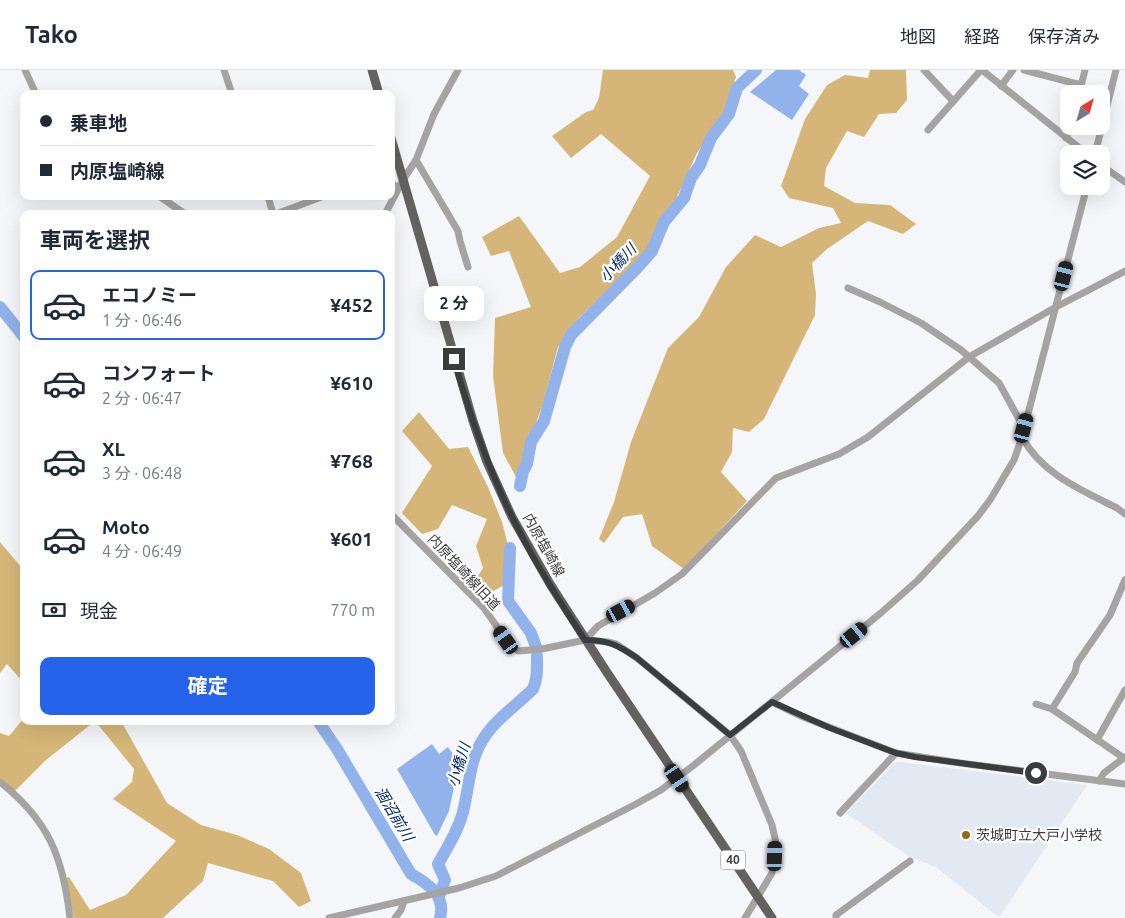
<!DOCTYPE html>
<html lang="ja">
<head>
<meta charset="utf-8">
<style>
	:root { --surface:#fff; --page:#f6f6f7; --text:#1f2937; --muted:#747a83; --line:#e0e1e3; --accent:#2563eb }
	body { margin:0; font-family:Ubuntu,"Noto Sans JP",sans-serif; background:var(--page); color:var(--text); height:100vh; display:flex; flex-direction:column; font-size:19px; white-space:nowrap }
	* { box-sizing:border-box; margin:0 }
	p { font-size:16px; color:var(--muted) }
	.icon { flex:none; width:28px; height:28px; fill:none; stroke:currentColor; stroke-width:2; stroke-linecap:round; stroke-linejoin:round }
	.map { position:relative; flex:1; overflow:hidden }
	.side { position:absolute; left:20px; top:140px; width:375px; height:515px; display:flex; flex-direction:column; background:var(--surface); border-radius:10px; box-shadow:0 5px 20px #0002 }
	.side>* { flex:none }
	.top-card { position:absolute; left:20px; top:20px; width:375px; height:110px; border-radius:10px; box-shadow:0 5px 20px #0002; display:grid; align-content:center; height:110px; padding:0 20px; background:var(--surface) }
	.needle { width:32px; rotate:37deg }
	.fabs { position:absolute; left:1060px; top:15px; display:grid; gap:10px }
	.fabs a { display:grid; place-items:center; width:50px; height:50px; border-radius:10px; background:var(--surface); box-shadow:0 5px 20px #0002; font-size:25px }
	.end { position:absolute; width:22px; height:22px; margin:-11px; border:6px solid #3b3c3d; background:#fff; box-shadow:0 0 0 2px #fff }
	.from { border-radius:50% }
	.bubble { position:absolute; height:35px; border-radius:10px; background:var(--surface); box-shadow:0 5px 20px #0002; font-size:16px; font-weight:700; line-height:35px; text-align:center }
	.car { position:absolute; width:15px; height:30px; margin:-15px -8px; border-radius:6px; box-shadow:0 0 4px 1px #0007; background:linear-gradient(#222 24%,#8ab4d8 0 40%,#222 0 76%,#8ab4d8 0 86%,#222 0) }
	.top-card b { display:flex; align-items:center; gap:18px; height:48px; font-size:19px }
	.top-card b+b { border-top:1px solid var(--line) }
	.top-card i { width:12px; height:12px; background:var(--text) }
	ul { padding:0; list-style:none }
	li { display:flex; align-items:center; gap:15px; height:70px; margin:0 10px 8px; padding:0 10px; border:2px solid transparent; border-radius:10px }
	li div { flex:1 }
	li b { display:block; font-size:19px }
	li em { font-style:normal; font-weight:700 }
	li.on { border-color:var(--accent) }
	li>.icon { width:45px; height:45px; stroke-width:1.5 }
	h2 { padding:0 20px; font-size:22px; line-height:60px }
	.pay { display:flex; align-items:center; gap:12px; height:55px; padding:0 20px; font-size:19px }
	.pay p { margin-inline-start:auto }
	.cta { display:flex; gap:10px; margin-top:auto; padding:10px 20px }
	.cta a { flex:1; height:58px; border-radius:10px; background:var(--accent); color:#fff; font-size:20px; font-weight:700; line-height:58px; text-align:center }
	header { display:flex; align-items:center; gap:30px; box-sizing:border-box; height:70px; padding:0 25px; background:var(--surface); border-bottom:1px solid var(--line) }
	header strong { font-size:24px }
	nav { display:flex; gap:28px; margin-inline-start:auto; font-size:18px }
	.map>svg:first-child { display:block }
	.built { fill:#e2e9f2 }
	.forest { fill:#d6b678 }
	.water { fill:#91b2ea }
	.lines { fill:none; stroke-linecap:round; stroke-linejoin:round }
	.river { stroke:#91b2ea; stroke-width:12 }
	.minor { stroke:#a5a4a3; stroke-width:7 }
	.major { stroke:#63625f; stroke-width:9 }
	.route { stroke:#3b3c3d; stroke-width:6 }
	.poi-dot { fill:#916c13; stroke:#fff; stroke-width:2 }
	.labels { text-anchor:middle; stroke-width:4.5; stroke-linejoin:round; paint-order:stroke }
	.shield { fill:#fff; stroke:#767677; stroke-width:1 }
	.shield-label { font-size:12px; font-weight:bold; fill:#3b3c3d }
	.street-label { font-size:14px; fill:#3b3c3d; stroke:#fff }
	.poi-label { font-size:14px; fill:#3b3c3d; stroke:#fff; text-anchor:start }
	.water-label { font-size:15px; font-style:italic; fill:#012664; stroke:#fff }
</style>
</head>
<body>
<header>
<strong>Tako</strong>
<nav><a>地図</a><a>経路</a><a>保存済み</a></nav>
</header>
<div class="map">
<svg width="1125" height="848" viewBox="0 0 1125 848">
	<rect width="100%" height="100%" fill="#f4f6fa"/>
	<path class="built" d="M895,692H900L1087,715L1000,846L996,845L936,797L910,787L846,743Z"/>
	<g class="forest">
		<path d="M603,0H733L736,7L723,44L697,83L677,127L645,184L579,248L558,277L544,331L516,407L503,383L493,306L495,248L531,237L509,181L491,186L482,167L519,146L560,203L580,197L617,167L650,106L601,64L571,88L552,66L586,42L593,40L599,28Z"/>
		<path d="M870,0H906L907,30L896,43L879,44L864,67L847,61L826,98L824,116L855,133L890,135L916,154L903,164L868,151L827,179L812,193L816,224L815,245L764,349L749,362L733,358L732,382L721,402L747,431L684,499L652,476L642,444L623,447L604,473L599,469L614,432L631,372L668,278L699,247L726,197L755,165L781,177L819,158L841,153L833,138L789,128L781,116L805,49L827,15L845,5L868,8Z"/>
		<path d="M419,342L449,379L468,377L488,417L502,452L508,475L504,489L506,514L481,528L471,517L483,498L476,476L487,449L452,435L438,459L422,464L402,443L432,396L402,361Z"/>
		<path d="M0,472L22,498H24V613L7,594L0,603Z"/>
		<path d="M24,648V651H121L167,733L201,755L237,765L269,779L301,803L311,831L299,837L273,811L208,793L203,811L163,848H74L66,808L69,807L90,840L126,825L176,771L113,729L132,712L134,699L95,651L46,690L15,721L0,709V663L9,666Z"/>
	</g>
	<g class="water">
		<path d="M776,0H799L806,5L799,16L809,24L792,50L750,22Z"/>
		<path d="M432,674L439,684L448,677L459,693L449,741L437,766L435,765L397,699Z"/>
	</g>
	<g class="lines">
		<g class="river">
			<path d="M0,237L24,267"/>
			<path d="M520,416L523,401L527,394L531,372L544,351L565,277L571,265L637,198L652,181L664,152L684,128L691,108L700,95L711,68L729,44L737,18L756,0"/>
			<path d="M510,478L508,531L531,563L536,577"/>
			<path d="M318,651L337,679L411,804C429,814 446,826 440,848"/>
			<path d="M439,826L445,810L438,794C447,778 458,761 463,742C469,719 469,692 482,671C494,650 516,636 533,619C538,608 537,597 537,586"/>
		</g>
		<g class="minor">
			<path d="M25,0L36,24"/>
			<path d="M224,0L232,24"/>
			<path d="M924,0L953,31"/>
			<path d="M982,0L1087,84"/>
			<path d="M1024,0L1081,15"/>
			<path d="M1001,16L1013,0"/>
			<path d="M1079,24L1085,0"/>
			<path d="M928,60L981,0"/>
			<path d="M1066,68L1070,56"/>
			<path d="M1095,84L1116,0"/>
			<path d="M416,90L458,161L460,171L468,197"/>
			<path d="M1101,95L1125,112"/>
			<path d="M391,114L399,117"/>
			<path d="M159,126L185,144"/>
			<path d="M268,126L273,144"/>
			<path d="M276,144L324,126"/>
			<path d="M385,144L403,110L416,90L434,44L458,0"/>
			<path d="M848,218L880,232L921,253L961,280L999,313L1024,358"/>
			<path d="M1022,367C1042,404 1081,420 1117,438L1125,444"/>
			<path d="M391,444L484,538L506,570L518,581L542,579L585,570L608,572L616,574L637,588L730,665L741,681L772,755L776,773L775,786L772,803L745,848"/>
			<path d="M585,570L598,556L655,523L682,504L776,408L839,384L868,367L969,287L1056,237L1125,201"/>
			<path d="M772,632L803,647L896,683L960,693L1125,714"/>
			<path d="M1036,634L1052,639L1124,688"/>
			<path d="M1052,639L1075,602L1077,593L1110,545L1125,510"/>
			<path d="M1097,670L1125,620"/>
			<path d="M1099,711L1104,703L1125,687"/>
			<path d="M0,712C49,751 63,787 70,848"/>
			<path d="M840,743L896,683"/>
			<path d="M329,848L459,818L496,806L636,734L661,720L694,695L882,542L918,510L978,446L990,430L1014,390L1022,367L1087,116"/>
			<path d="M395,848L401,840L404,831"/>
			<path d="M836,848V845L910,791"/>
		</g>
		<g class="major">
			<path d="M372,0L379,24"/>
			<path d="M391,68L473,351L487,392L512,447L550,514L606,601L772,848"/>
		</g>
	</g>
	<g class="lines">
		<path class="route" d="M454,289C471,350 492,410 522,466C540,502 563,536 585,570C608,570 618,575 637,588L730,665L772,632L830,658L896,683L915,687L1036,703"/>
	</g>
	<circle class="poi-dot" cx="966" cy="765" r="5"/>
	<g class="labels">
		<rect class="shield" x="720.5" y="780.5" width="25" height="19" rx="4"/>
		<g class="shield-label">
			<text x="733" y="794">40</text>
		</g>
		<g class="street-label">
			<text transform="translate(544 475) rotate(61)" y="5">内原塩崎線</text>
			<text transform="translate(464 502) rotate(47)" y="5">内原塩崎線旧道</text>
		</g>
		<g class="poi-label">
			<text x="976" y="770">茨城町立大戸小学校</text>
		</g>
		<g class="water-label">
			<text transform="translate(618 193) rotate(-46)" y="5">小橋川</text>
			<text transform="translate(459 695) rotate(-73)" y="5">小橋川</text>
			<text transform="translate(394 744) rotate(59)" y="5">涸沼前川</text>
		</g>
	</g>
</svg>
<div class="fabs">
<a><svg class="needle" viewBox="-14 -14 28 28"><path d="M0-13l5 13h-10z" fill="#e53935"/><path d="M0 13l5-13h-10z" fill="#747a83"/></svg></a>
<a><svg class="icon" aria-label="layers" viewBox="0 0 24 24"><path d="M12 4l9 5-9 5-9-5zM3 14l9 5 9-5"/></svg></a>
</div>
<i class="end from" style="left:1036px;top:703px"></i>
<i class="end" style="left:454px;top:289px"></i>
<div class="bubble" style="left:424px;top:216px;width:60px">2 分</div>
<i class="car" style="left:1064px;top:206px;rotate:14deg"></i>
<i class="car" style="left:1024px;top:358px;rotate:15deg"></i>
<i class="car" style="left:621px;top:541px;rotate:62deg"></i>
<i class="car" style="left:854px;top:565px;rotate:51deg"></i>
<i class="car" style="left:506px;top:570px;rotate:325deg"></i>
<i class="car" style="left:677px;top:708px;rotate:146deg"></i>
<i class="car" style="left:775px;top:786px;rotate:2deg"></i>
<div class="top-card">
<b><i class="from"></i>乗車地</b>
<b><i></i>内原塩崎線</b>
</div>
<section class="side">
<h2>車両を選択</h2>
<ul>
<li class="on"><svg class="icon" aria-label="car" viewBox="0 0 24 24"><path d="M5 17H2v-5l4-1 3-4h7l3 4 3 1v5h-3M9 17h6M6 11h13"/><circle cx="7" cy="17" r="2"/><circle cx="17" cy="17" r="2"/></svg><div><b>エコノミー</b><p>1 分 · 06:46</p></div><em>¥452</em></li>
<li><svg class="icon" aria-label="car" viewBox="0 0 24 24"><path d="M5 17H2v-5l4-1 3-4h7l3 4 3 1v5h-3M9 17h6M6 11h13"/><circle cx="7" cy="17" r="2"/><circle cx="17" cy="17" r="2"/></svg><div><b>コンフォート</b><p>2 分 · 06:47</p></div><em>¥610</em></li>
<li><svg class="icon" aria-label="car" viewBox="0 0 24 24"><path d="M5 17H2v-5l4-1 3-4h7l3 4 3 1v5h-3M9 17h6M6 11h13"/><circle cx="7" cy="17" r="2"/><circle cx="17" cy="17" r="2"/></svg><div><b>XL</b><p>3 分 · 06:48</p></div><em>¥768</em></li>
<li><svg class="icon" aria-label="car" viewBox="0 0 24 24"><path d="M5 17H2v-5l4-1 3-4h7l3 4 3 1v5h-3M9 17h6M6 11h13"/><circle cx="7" cy="17" r="2"/><circle cx="17" cy="17" r="2"/></svg><div><b>Moto</b><p>4 分 · 06:49</p></div><em>¥601</em></li>
</ul>
<div class="pay"><svg class="icon" aria-label="cash" viewBox="0 0 24 24"><path d="M3 7h18v10H3z"/><circle cx="12" cy="12" r="2"/></svg>現金<p>770 m</p></div>
<div class="cta"><a>確定</a></div>
</section>
</div>
</body>
</html>
